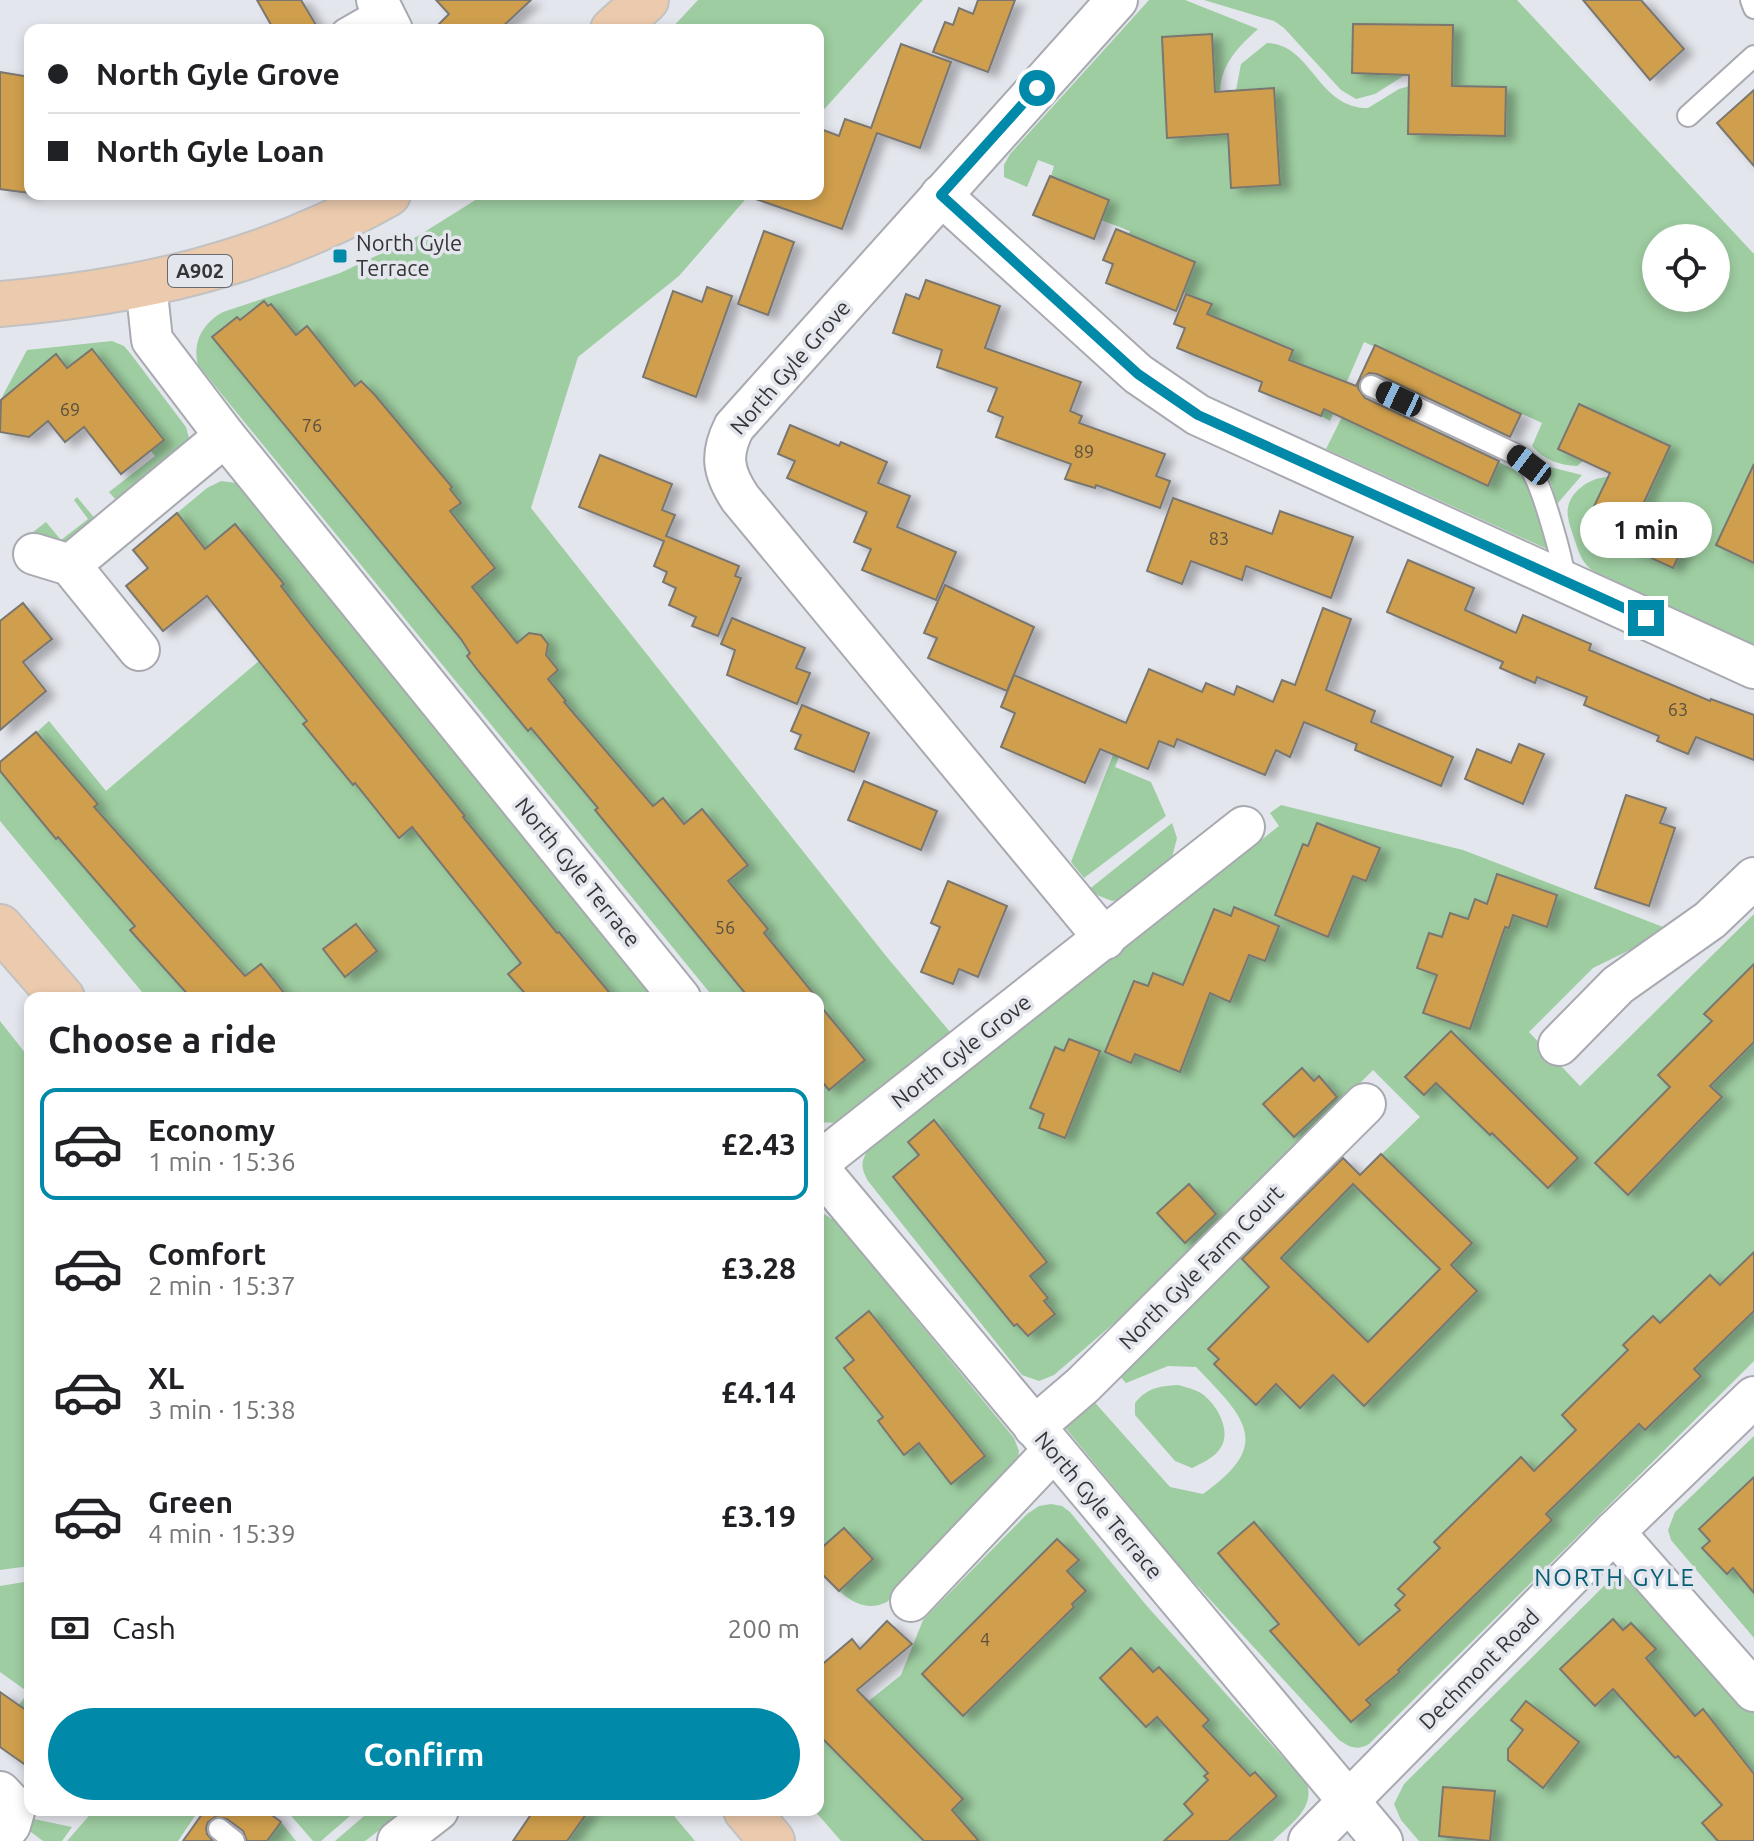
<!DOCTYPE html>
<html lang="en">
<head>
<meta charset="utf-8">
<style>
	:root { --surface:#fff; --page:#f2f2f2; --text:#202124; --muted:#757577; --line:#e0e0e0; --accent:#0089a8 }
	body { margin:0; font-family:Ubuntu,sans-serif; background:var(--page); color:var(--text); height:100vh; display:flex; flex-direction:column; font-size:30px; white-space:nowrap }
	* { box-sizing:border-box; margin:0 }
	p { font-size:26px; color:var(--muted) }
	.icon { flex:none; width:44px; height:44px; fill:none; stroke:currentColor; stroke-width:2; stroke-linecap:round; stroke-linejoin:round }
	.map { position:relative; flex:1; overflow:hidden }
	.sheet { position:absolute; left:24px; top:992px; width:800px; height:824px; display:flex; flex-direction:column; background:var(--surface); border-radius:16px; box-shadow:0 4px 12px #0003 }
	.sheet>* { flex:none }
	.hud { position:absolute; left:24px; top:24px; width:800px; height:176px; border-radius:16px; box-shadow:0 4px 12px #0003; display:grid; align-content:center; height:176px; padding:0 24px; background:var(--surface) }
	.buttons { position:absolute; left:1642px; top:224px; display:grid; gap:16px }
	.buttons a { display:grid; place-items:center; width:88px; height:88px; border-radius:50%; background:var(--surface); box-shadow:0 4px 12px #0003; font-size:40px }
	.end { position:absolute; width:36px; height:36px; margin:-18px; border:10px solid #0089a8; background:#fff; box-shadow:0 0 0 4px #fff }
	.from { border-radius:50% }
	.bubble { position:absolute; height:56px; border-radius:28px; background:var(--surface); box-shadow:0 4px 12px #0003; font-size:26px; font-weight:700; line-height:56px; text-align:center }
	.car { position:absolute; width:24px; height:48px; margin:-24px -12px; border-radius:10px; box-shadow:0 0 6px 2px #0007; background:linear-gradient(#222 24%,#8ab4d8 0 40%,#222 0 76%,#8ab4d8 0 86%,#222 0) }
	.hud b { display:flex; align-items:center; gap:28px; height:76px; font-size:30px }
	.hud b+b { border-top:2px solid var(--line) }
	.hud i { width:20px; height:20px; background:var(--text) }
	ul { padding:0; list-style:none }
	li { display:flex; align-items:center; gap:24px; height:112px; margin:0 16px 12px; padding:0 8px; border:4px solid transparent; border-radius:16px }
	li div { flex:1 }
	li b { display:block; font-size:30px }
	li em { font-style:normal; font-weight:700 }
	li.active { border-color:var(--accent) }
	li>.icon { width:72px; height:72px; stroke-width:1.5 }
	h2 { padding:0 24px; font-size:36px; line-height:96px }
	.pay { display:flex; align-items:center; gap:20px; height:88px; padding:0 24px; font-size:30px }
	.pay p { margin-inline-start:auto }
	.action { display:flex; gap:16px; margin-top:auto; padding:16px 24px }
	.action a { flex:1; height:92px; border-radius:48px; background:var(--accent); color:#fff; font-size:32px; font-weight:700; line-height:92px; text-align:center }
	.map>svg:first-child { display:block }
	.green { fill:#9ecda1; fill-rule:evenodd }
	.building { fill:#d09f4e; stroke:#7a7670; stroke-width:2; fill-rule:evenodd; filter:url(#shadow) }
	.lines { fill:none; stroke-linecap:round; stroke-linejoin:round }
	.service-casing { stroke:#a8a9b1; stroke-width:24 }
	.minor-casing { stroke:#a8a9b1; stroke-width:44 }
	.primary-casing { stroke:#c2c2c3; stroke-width:48 }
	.service { stroke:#fff; stroke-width:20 }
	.minor { stroke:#fff; stroke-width:40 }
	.primary { stroke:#ebcaad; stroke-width:44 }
	.route { stroke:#0089a8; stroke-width:10 }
	.poi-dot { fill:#0089a8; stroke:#e4e6ed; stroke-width:3 }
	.labels { text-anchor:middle; stroke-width:7; stroke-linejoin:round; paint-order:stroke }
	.number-label { font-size:18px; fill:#5c503e }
	.shield { fill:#e4e6ed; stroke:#6a6a6e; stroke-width:2 }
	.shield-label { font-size:20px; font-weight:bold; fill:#353538 }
	.poi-label { font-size:22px; fill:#353538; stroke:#e4e6ed; text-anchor:start }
	.street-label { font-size:22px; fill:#353538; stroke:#e4e6ed }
	.neighbourhood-label { font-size:24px; letter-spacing:2px; fill:#075d73; stroke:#e4e6ed }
</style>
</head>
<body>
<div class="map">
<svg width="1754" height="1841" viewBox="0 0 1754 1841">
	<defs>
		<filter id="shadow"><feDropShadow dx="9" dy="5" stdDeviation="4" flood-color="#0004"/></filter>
	</defs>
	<rect width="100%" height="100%" fill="#e4e6ed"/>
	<g class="green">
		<path d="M698,0H923L818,116V30H670Z"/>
		<path d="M1149,0H1185L1258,29C1239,46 1221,64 1220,91L1236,90L1241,64L1267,43C1312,44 1317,108 1368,108L1399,89L1409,86L1408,134L1505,136L1506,87L1452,86L1453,25L1353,24L1352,73L1405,75L1375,94L1356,99L1341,90L1284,28L1274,21L1204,0H1517L1754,254V510L1736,502L1716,545L1754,563V645L1595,572C1582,564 1580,555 1575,541C1573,534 1569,525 1568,517C1564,496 1587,478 1607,477L1585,527L1673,568L1693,525L1644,502L1670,446L1579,404L1558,449L1583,461L1577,466C1559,465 1544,460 1532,446L1542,423L1364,342L1330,421L1321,416L1336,378L1289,360L1293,349L1207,314L1211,304L1183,292L1125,244L1130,231L1101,220L1109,200L1051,176L1054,166L1038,160L1027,187L1004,177V165L1010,154ZM1656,238H1716V298H1656Z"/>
		<path d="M485,194H750L679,276L578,357L531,508L886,956L951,1033L837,1123L818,1122V998H714L198,365C192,342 203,323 223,312L340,273L418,236Z"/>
		<path d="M112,341L124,346L130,353L186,427L190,442L115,499L109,492L155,456L150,450L164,439L92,349L67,368L55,355L1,399L27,350Z"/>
		<path d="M1342,417L1488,485L1499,462C1506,466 1515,469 1521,475C1535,489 1542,530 1547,549L1326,449Z"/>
		<path d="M1546,466L1582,475L1557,504Z"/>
		<path d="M221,481L237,483L658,998H147L0,821V771L56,839L97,804L37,732L49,721L106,791L259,661L263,664L311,625L281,586L283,584L205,549L177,513L207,488Z"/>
		<path d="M77,497L102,527L67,545L24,539L46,522L61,540L88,519L74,500Z"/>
		<path d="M1113,755L1119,757L1115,767L1151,782L1166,816L1084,878L1071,862Z"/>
		<path d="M1281,805L1463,850L1671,930L1593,968L1529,1032L1580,1086L1754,914V1361L1369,1744C1357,1751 1349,1747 1339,1740L1180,1567L1063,1425L1090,1397L1170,1487L1203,1494C1274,1444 1245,1418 1196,1367L1168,1366L1126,1383L1116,1372L1238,1256L1360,1175L1420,1117L1373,1070L1170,1275L1054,1375L1039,1381L1022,1375L868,1181C860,1167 861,1161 869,1148L1279,826L1270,813Z"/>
		<path d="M1172,823L1177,838L1170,865L1125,899L1112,901L1087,891Z"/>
		<path d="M0,1021L30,1059V1566L0,1570Z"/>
		<path d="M818,1210L835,1221L1014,1438L1019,1451L1016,1474L887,1602C858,1616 837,1589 818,1570Z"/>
		<path d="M1178,1385C1188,1388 1200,1390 1207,1398C1220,1410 1232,1435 1219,1450C1212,1459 1202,1463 1192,1468L1175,1461L1135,1415V1403C1147,1388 1159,1386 1178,1385Z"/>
		<path d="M1754,1436V1638L1671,1540L1668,1530L1675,1512Z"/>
		<path d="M1051,1504L1062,1506L1070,1512L1146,1605L1307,1784C1315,1809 1289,1825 1273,1841H841L814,1810H818V1742L901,1675L923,1620L1027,1514L1039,1506Z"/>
		<path d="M1625,1570L1754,1709V1841H1419L1401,1820L1394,1804L1404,1784L1610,1580Z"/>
		<path d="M30,1581V1728L19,1705L28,1692L0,1672V1586Z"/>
		<path d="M94,1810H199L178,1841H67Z"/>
		<path d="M286,1810H357L321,1841H313Z"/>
		<path d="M371,1810H406L365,1841H335Z"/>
		<path d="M589,1810H669L695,1841H567Z"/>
		<path d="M29,1818L72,1827L62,1841H43L23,1826Z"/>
		<path d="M281,1822L296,1841H267Z"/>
	</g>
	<g class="building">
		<path d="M257,0H301L319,30H274Z"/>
		<path d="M436,0H531L499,30H433L449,14Z"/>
		<path d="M978,0H1015L988,72L933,52L945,22L953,25L959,8L973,14Z"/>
		<path d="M1583,0H1641L1684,49L1650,80Z"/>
		<path d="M1353,24L1453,25L1452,86L1506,87L1505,136L1408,134L1409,75L1352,73Z"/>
		<path d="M1212,34L1215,92L1274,88L1280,185L1231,188L1228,134L1167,138L1162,37Z"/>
		<path d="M901,44L951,62L920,148L877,133L842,229L753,198L754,194H818V128L839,136L845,119L871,128Z"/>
		<path d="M0,72L30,77V193L0,189Z"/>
		<path d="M1754,90V166L1717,123Z"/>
		<path d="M1050,176L1109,200L1094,239L1033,215Z"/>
		<path d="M1116,229L1195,262L1176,311L1106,283L1113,264L1103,260Z"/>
		<path d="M764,231L794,242L768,315L738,304Z"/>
		<path d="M926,280L1000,306L985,348L1081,382L1070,411L1082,416L1079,423L1165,454L1156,476L1170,481L1160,508L1096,485L1095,488L1065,479L1071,464L996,437L1003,417L988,411L997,388L937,367L942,350L893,333L906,294L919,299Z"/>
		<path d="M707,287L732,296L696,397L643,377L673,291L702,302Z"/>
		<path d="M1186,294L1212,304L1207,314L1293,350L1289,360L1356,386L1375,345L1521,414L1510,437L1377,374L1369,373L1360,380L1358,388L1365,398L1499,461L1488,486L1324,409L1321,416L1259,391L1262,382L1177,348L1185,328L1174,324Z"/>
		<path d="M264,301L268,306L271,304L296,335L307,326L355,386L361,381L374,394L452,487L450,489L461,503L450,511L495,568L472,587L517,643L529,633L541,635L548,644L546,655L558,670L548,679L566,701L564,702L653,806L663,798L684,824L702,809L748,865L728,881L768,929L764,933L817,998H749L595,810L598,808L531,728L528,731L480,673L467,656L470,653L461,639L212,337L237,317L240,320Z"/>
		<path d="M92,349L164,440L121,474L84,427L65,442L48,421L29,437L0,432L1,400L56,354L67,368Z"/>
		<path d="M1579,404L1670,446L1644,502L1693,525L1673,568L1584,527L1610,473L1558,449Z"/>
		<path d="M790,425L839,446L841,442L887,462L878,483L910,496L897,527L956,552L936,600L862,570L871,549L854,542L867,512L787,478L795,461L778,454Z"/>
		<path d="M600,455L672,484L662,510L675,515L666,536L739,566L735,576L741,578L718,636L692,626L696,617L669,605L676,588L663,582L667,572L654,566L664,541L579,507Z"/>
		<path d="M1754,464V563L1716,545Z"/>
		<path d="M1173,498L1272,534L1280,511L1353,537L1331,598L1246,566L1242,580L1191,561L1182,584L1147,571Z"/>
		<path d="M177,513L205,549L235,524L284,584L281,586L311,625L465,816L463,817L557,933L559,932L614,998H529L508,974L521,963L412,827L399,838L355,783L353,785L303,724L307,721L207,596L163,631L126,586L148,568L133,550Z"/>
		<path d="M1408,560L1474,588L1465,610L1516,633L1523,615L1591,644L1589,650L1710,701L1711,699L1754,715V760L1696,737L1688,754L1657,741L1659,736L1584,705L1587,697L1537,677L1535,683L1500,668L1503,662L1387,612Z"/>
		<path d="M945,585L1034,627L1007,691L928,658L937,638L924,633Z"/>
		<path d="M23,603L52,639L23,662L46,691L0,730V621Z"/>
		<path d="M1323,608L1351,619L1326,690L1375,711L1371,722L1453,757L1441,786L1355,750L1357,744L1304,722L1290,757L1276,750L1265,775L1177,739L1174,747L1159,741L1148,769L1100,749L1085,783L1001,747L1015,713L1001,707L1014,675L1126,723L1149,669L1202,692L1206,683L1234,695L1237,686L1273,702L1282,680L1295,685Z"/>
		<path d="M732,618L805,648L796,668L810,673L797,704L727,675L735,650L721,644Z"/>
		<path d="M802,705L869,733L854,772L795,749L801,735L791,731Z"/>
		<path d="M36,732L98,804L94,807L245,976L261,964L288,998H191L130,930L135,926L58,837L56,839L0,771V762Z"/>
		<path d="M1519,744L1544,754L1523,804L1465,779L1477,749L1511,763Z"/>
		<path d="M864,781L937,811L921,850L848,820Z"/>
		<path d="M1626,795L1666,808L1660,823L1675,828L1649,906L1595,888Z"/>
		<path d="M1317,823L1380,848L1366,881L1353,876L1328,937L1275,915L1303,844L1308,846Z"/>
		<path d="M1497,874L1557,895L1547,927L1513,915L1509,928L1505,927L1470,1029L1423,1013L1437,975L1417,968L1429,933L1442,937L1450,913L1468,919L1475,899L1487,904Z"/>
		<path d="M948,881L1007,906L978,977L959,969L953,984L921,972L940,927L931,923Z"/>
		<path d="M1234,907L1279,926L1265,961L1249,955L1230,1002L1210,993L1180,1072L1135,1054L1131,1063L1105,1052L1134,981L1148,986L1153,973L1183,985L1214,909L1231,916Z"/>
		<path d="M356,924L377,951L345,977L323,949Z"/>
		<path d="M1754,964V1042L1710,1086L1722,1097L1628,1195L1595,1163L1670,1087L1658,1075L1712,1021L1704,1014Z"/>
		<path d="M818,1003L865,1060L829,1090L818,1077Z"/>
		<path d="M1451,1031L1578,1158L1548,1188L1492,1133L1490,1135L1436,1083L1424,1095L1405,1077Z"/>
		<path d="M1069,1039L1100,1051L1065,1138L1039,1128L1044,1114L1030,1108L1055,1047L1064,1051Z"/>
		<path d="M1302,1068L1314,1081L1319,1076L1337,1097L1294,1137L1263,1104Z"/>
		<path d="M934,1120L1047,1262L1030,1276L1048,1298L1044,1301L1055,1314L1028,1336L1017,1324L1014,1326L893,1177L919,1155L908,1142Z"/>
		<path d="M1381,1154L1472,1243L1451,1265L1477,1291L1364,1406L1333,1375L1300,1408L1276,1384L1256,1405L1214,1364L1219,1359L1208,1349L1269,1287L1242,1259L1343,1158L1360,1175ZM1353,1184L1440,1269L1368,1342L1281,1258Z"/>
		<path d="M1189,1184L1216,1214L1185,1243L1157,1213Z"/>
		<path d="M1754,1252V1311L1694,1369L1701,1376L1645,1430L1639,1424L1546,1514L1552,1520L1398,1670L1400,1672L1366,1700L1371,1705L1351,1722L1270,1631L1279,1624L1218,1553L1254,1522L1359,1645L1400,1610L1395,1605L1405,1595L1398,1589L1440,1548L1434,1542L1521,1457L1534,1471L1576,1430L1562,1415L1628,1350L1623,1345L1653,1316L1660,1323L1710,1275L1720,1285Z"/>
		<path d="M869,1311L985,1456L951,1484L919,1443L904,1455L878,1421L883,1417L844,1368L854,1360L836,1338Z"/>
		<path d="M1754,1477V1593L1733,1568L1727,1574L1702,1548L1710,1541L1699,1529Z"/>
		<path d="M844,1528L873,1559L839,1591L818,1570V1551Z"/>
		<path d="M1057,1539L1079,1560L1067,1571L1086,1591L1072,1604L1074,1607L963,1716L922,1674Z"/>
		<path d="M1613,1619L1623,1630L1631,1623L1656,1649L1646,1658L1695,1716L1703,1709L1754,1774V1841H1718L1702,1823L1722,1805L1678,1756L1675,1758L1613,1689L1595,1706L1560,1669Z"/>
		<path d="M887,1621L912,1644L857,1690L963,1799L952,1810L979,1841H924L818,1734V1668L852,1639L860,1649Z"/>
		<path d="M1131,1648L1153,1672L1159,1667L1209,1720L1203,1726L1250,1776L1255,1772L1277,1796L1228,1841H1164L1193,1814L1184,1804L1208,1780L1204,1776L1208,1773L1157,1717L1146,1727L1100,1678Z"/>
		<path d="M0,1692L30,1713V1768L0,1747Z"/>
		<path d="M1526,1701L1579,1742L1543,1788L1508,1760V1749L1523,1730L1511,1720Z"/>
		<path d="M1443,1787L1495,1791L1490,1841L1439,1836Z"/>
		<path d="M205,1810H265L281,1822L267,1841H247L243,1831L227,1819L215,1817L208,1822L206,1828L207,1834L213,1841H183Z"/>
		<path d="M534,1810H589L567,1841H513Z"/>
	</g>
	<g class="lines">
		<defs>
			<g id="service">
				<path d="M1751,0L1754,8"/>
				<path d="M343,30L381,8"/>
				<path d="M1688,116L1754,56"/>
				<path d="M1371,386L1513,453C1518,456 1525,460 1528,465C1541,480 1563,560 1565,581"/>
				<path d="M219,1829L234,1841"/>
			</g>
			<g id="minor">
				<path d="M377,0L392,30"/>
				<path d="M941,195L1138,374L1198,415L1754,668"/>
				<path d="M146,284L152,340L225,436L680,998"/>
				<path d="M34,554L70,565L139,650"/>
				<path d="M70,565L225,436"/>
				<path d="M1105,939L740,498C723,472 720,455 734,427L1117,0"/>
				<path d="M1559,1045L1618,985L1710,920L1754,878"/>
				<path d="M818,1163L1244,827"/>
				<path d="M818,1168L1382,1841"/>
				<path d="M1034,1427L1083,1385L1365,1104"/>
				<path d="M1614,1532L1754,1691"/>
				<path d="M911,1601L1053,1451"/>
				<path d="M0,1792L15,1808L10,1825L0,1837"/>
				<path d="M398,1841L438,1810"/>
				<path d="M1309,1841L1614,1532L1754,1397"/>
			</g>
			<g id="primary">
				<path d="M613,30L646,0"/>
				<path d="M0,304C140,292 264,264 388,194"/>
				<path d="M0,927L62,998"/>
				<path d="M746,1810L772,1841"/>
			</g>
		</defs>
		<use href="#service" class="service-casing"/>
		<use href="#minor" class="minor-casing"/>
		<use href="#primary" class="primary-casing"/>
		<use href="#service" class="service"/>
		<use href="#minor" class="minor"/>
		<use href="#primary" class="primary"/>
	</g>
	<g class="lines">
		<path class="route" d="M1037,88L941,195L1138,374L1198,415L1646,618"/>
	</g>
	<rect class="poi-dot" x="332" y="248" width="16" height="16" rx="4"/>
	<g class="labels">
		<g class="number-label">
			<text x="70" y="416">69</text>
			<text x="312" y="432">76</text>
			<text x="1084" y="458">89</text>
			<text x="1219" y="545">83</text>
			<text x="1678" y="716">63</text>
			<text x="725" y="934">56</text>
			<text x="985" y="1646">4</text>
		</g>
		<rect class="shield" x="168" y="255" width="64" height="32" rx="6"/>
		<g class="shield-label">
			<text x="200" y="278">A902</text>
		</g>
		<g class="poi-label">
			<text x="356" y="251">North Gyle<tspan x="356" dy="25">Terrace</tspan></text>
		</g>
		<g class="street-label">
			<text transform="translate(790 367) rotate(-49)" y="8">North Gyle Grove</text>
			<text transform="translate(578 872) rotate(51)" y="8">North Gyle Terrace</text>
			<text transform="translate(961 1051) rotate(-38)" y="8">North Gyle Grove</text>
			<text transform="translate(1201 1267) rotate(-45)" y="8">North Gyle Farm Court</text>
			<text transform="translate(1099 1505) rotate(50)" y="8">North Gyle Terrace</text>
			<text transform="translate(1479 1669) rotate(-45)" y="8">Dechmont Road</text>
		</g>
		<g class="neighbourhood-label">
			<text x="1615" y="1586">NORTH GYLE</text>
		</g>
	</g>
</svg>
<div class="buttons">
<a><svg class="icon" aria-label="locate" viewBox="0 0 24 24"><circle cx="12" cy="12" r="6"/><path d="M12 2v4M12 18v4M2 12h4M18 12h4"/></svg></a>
</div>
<i class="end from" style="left:1037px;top:88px"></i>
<i class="end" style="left:1646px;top:618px"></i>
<div class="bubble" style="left:1580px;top:502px;width:132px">1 min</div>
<i class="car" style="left:1399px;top:399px;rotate:295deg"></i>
<i class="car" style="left:1529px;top:465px;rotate:307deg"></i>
<div class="hud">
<b><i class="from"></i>North Gyle Grove</b>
<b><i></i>North Gyle Loan</b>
</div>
<section class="sheet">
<h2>Choose a ride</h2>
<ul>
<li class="active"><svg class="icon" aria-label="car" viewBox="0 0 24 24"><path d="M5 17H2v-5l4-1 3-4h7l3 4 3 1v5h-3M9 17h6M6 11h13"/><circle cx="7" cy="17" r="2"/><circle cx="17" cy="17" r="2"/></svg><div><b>Economy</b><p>1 min · 15:36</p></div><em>£2.43</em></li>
<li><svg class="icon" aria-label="car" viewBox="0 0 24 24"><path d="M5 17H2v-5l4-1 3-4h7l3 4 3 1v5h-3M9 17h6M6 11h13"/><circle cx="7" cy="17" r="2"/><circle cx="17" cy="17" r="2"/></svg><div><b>Comfort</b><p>2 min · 15:37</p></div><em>£3.28</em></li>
<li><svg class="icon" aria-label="car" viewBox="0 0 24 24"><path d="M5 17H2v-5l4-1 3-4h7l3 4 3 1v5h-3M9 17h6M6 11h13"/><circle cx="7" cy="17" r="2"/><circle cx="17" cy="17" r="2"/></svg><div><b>XL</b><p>3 min · 15:38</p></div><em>£4.14</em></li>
<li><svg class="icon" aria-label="car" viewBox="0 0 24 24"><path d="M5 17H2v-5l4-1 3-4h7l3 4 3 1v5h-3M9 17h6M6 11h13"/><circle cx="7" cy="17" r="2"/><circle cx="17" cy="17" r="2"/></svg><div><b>Green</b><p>4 min · 15:39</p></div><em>£3.19</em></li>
</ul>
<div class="pay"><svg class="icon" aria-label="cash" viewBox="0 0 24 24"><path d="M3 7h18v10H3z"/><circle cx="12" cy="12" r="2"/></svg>Cash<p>200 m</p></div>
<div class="action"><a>Confirm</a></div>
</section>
</div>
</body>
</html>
